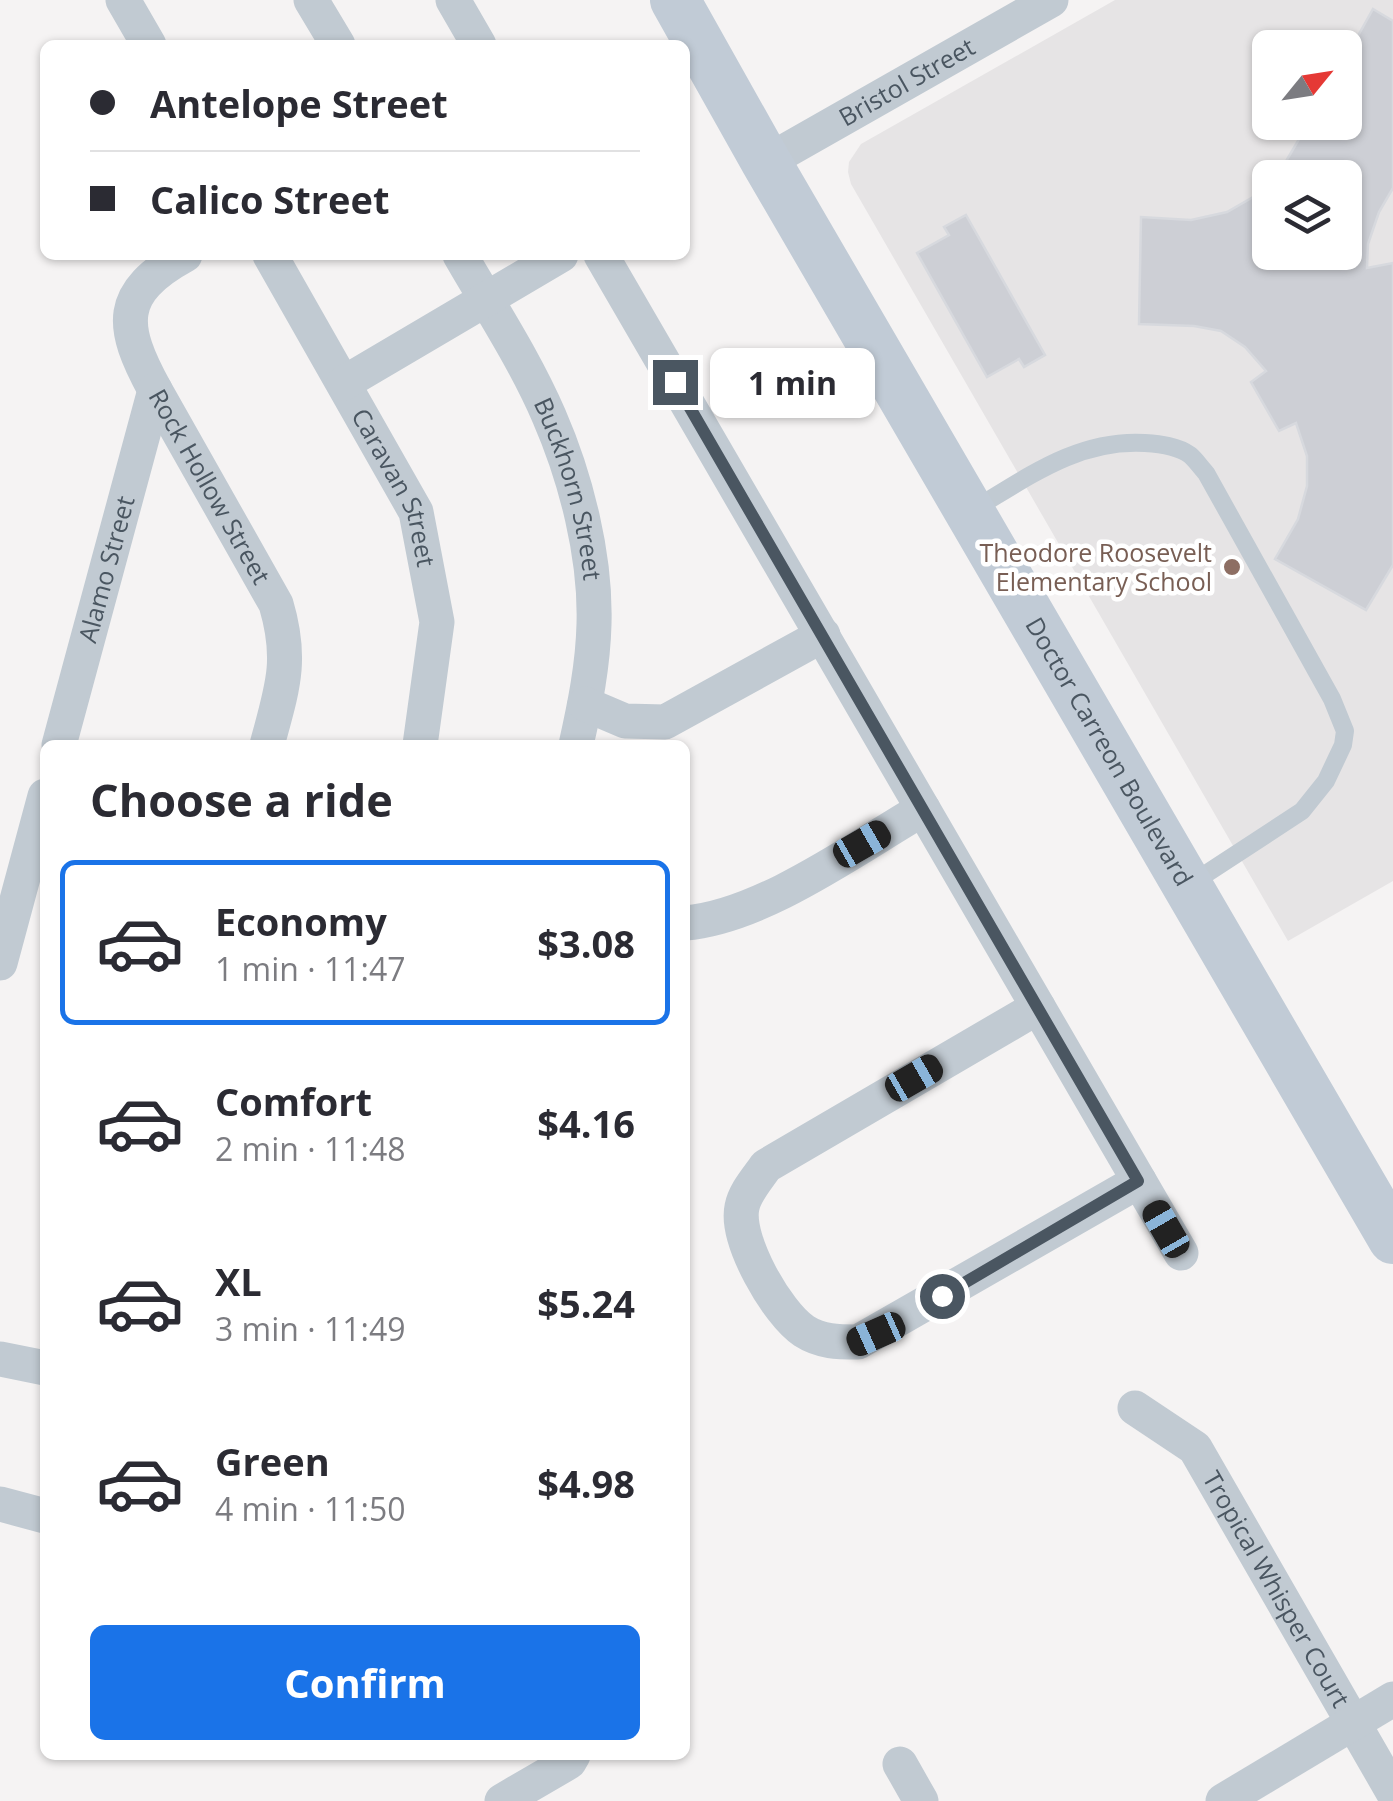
<!DOCTYPE html>
<html lang="en">
<head>
<meta charset="utf-8">
<style>
	:root { --surface:#fff; --page:#f7f7f7; --text:#2b2b33; --muted:#7c7c81; --line:#e1e1e2; --accent:#1a73e8 }
	body { margin:0; font-family:"Open Sans",sans-serif; background:var(--page); color:var(--text); height:100vh; display:flex; flex-direction:column; font-size:38px; white-space:nowrap }
	* { box-sizing:border-box; margin:0 }
	p { font-size:32px; color:var(--muted) }
	.icon { flex:none; width:55px; height:55px; fill:none; stroke:currentColor; stroke-width:2; stroke-linecap:round; stroke-linejoin:round }
	.map { position:relative; flex:1; overflow:hidden }
	.sheet { position:absolute; left:40px; top:740px; width:650px; height:1020px; display:flex; flex-direction:column; background:var(--surface); border-radius:15px; box-shadow:0 2px 8px #0004 }
	.sheet>* { flex:none }
	.hud { position:absolute; left:40px; top:40px; width:650px; height:220px; border-radius:15px; box-shadow:0 2px 8px #0004; display:grid; align-content:center; height:220px; padding:0 50px; background:var(--surface) }
	.needle { width:65px; rotate:60deg }
	.buttons { position:absolute; left:1252px; top:30px; display:grid; gap:20px }
	.buttons a { display:grid; place-items:center; width:110px; height:110px; border-radius:15px; background:var(--surface); box-shadow:0 2px 8px #0004; font-size:50px }
	.end { position:absolute; width:45px; height:45px; margin:-22px; border:12px solid #4a5661; background:#fff; box-shadow:0 0 0 5px #fff }
	.from { border-radius:50% }
	.bubble { position:absolute; height:70px; border-radius:15px; background:var(--surface); box-shadow:0 2px 8px #0004; font-size:32px; font-weight:700; line-height:70px; text-align:center }
	.car { position:absolute; width:30px; height:60px; margin:-30px -15px; border-radius:12px; box-shadow:0 0 8px 2px #0007; background:linear-gradient(#222 24%,#8ab4d8 0 40%,#222 0 76%,#8ab4d8 0 86%,#222 0) }
	.hud b { display:flex; align-items:center; gap:35px; height:95px; font-size:38px }
	.hud b+b { border-top:2px solid var(--line) }
	.hud i { width:25px; height:25px; background:var(--text) }
	ul { padding:0; list-style:none }
	li { display:flex; align-items:center; gap:30px; height:165px; margin:0 20px 15px; padding:0 30px; border:5px solid transparent; border-radius:15px }
	li div { flex:1 }
	li b { display:block; font-size:38px }
	li em { font-style:normal; font-weight:700 }
	li.selected { border-color:var(--accent) }
	li>.icon { width:90px; height:90px; stroke-width:1.5 }
	h2 { padding:0 50px; font-size:45px; line-height:120px }
	.cta { display:flex; gap:20px; margin-top:auto; padding:20px 50px }
	.cta a { flex:1; height:115px; border-radius:15px; background:var(--accent); color:#fff; font-size:40px; font-weight:700; line-height:115px; text-align:center }
	.map>svg:first-child { display:block }
	.education { fill:#e6e4e5; fill-rule:evenodd }
	.building { fill:#cdcfd5; stroke:#d7d9de; stroke-width:2.5 }
	.lines { fill:none; stroke-linecap:round; stroke-linejoin:round }
	.service { stroke:#c1cad2; stroke-width:18 }
	.minor { stroke:#c1cad2; stroke-width:35 }
	.secondary { stroke:#c1cbd6; stroke-width:50 }
	.route { stroke:#4a5661; stroke-width:12 }
	.education-dot { fill:#8d6e63; stroke:#fff; stroke-width:4 }
	.labels { text-anchor:middle; stroke-width:9; stroke-linejoin:round; paint-order:stroke }
	.street-label { font-size:25px; fill:#4a5661; stroke:#fff }
	.education-label { font-size:25px; fill:#785e54; stroke:#fff; text-anchor:end }
</style>
</head>
<body>
<div class="map">
<svg width="1393" height="1801" viewBox="0 0 1393 1801">
	<rect width="100%" height="100%" fill="#f5f3f3"/>
	<path class="education" d="M1115,0H1393V881L1288,941L851,184L848,172L849,162L861,144ZM1270,48H1345V122H1270ZM1270,178H1345V252H1270Z"/>
	<g class="building">
		<path d="M1373,9L1393,21V188L1379,212L1368,244L1367,268L1393,263V565L1366,610L1275,559L1298,519L1307,486V456L1296,423L1279,431L1251,382L1266,371L1245,347L1221,331L1194,326L1139,324L1141,217L1191,220L1227,212L1260,193L1270,181V252H1345V178H1273L1285,163L1309,122H1345V59Z"/>
		<path d="M966,215L1045,355L1024,367L1019,359L987,377L917,253L949,235L944,227Z"/>
	</g>
	<g class="lines">
		<path class="service" d="M971,511C1027,478 1077,439 1145,443C1160,444 1178,446 1190,455C1196,460 1201,468 1206,473L1332,699L1345,731L1343,745L1326,781L1302,811L1192,883"/>
		<g class="minor">
			<path d="M123,0L149,45"/>
			<path d="M311,0L338,45"/>
			<path d="M453,0L479,45"/>
			<path id="s1" d="M766,162L1051,0"/>
			<path id="s2" d="M185,255C116,293 120,326 155,390L276,604C293,661 282,689 267,745"/>
			<path id="s3" d="M270,255L416,512L437,622L420,745"/>
			<path id="s4" d="M460,255C490,307 525,360 549,416C576,478 596,556 594,624C593,665 585,705 576,745"/>
			<path d="M601,255L1181,1253"/>
			<path d="M344,383L561,255"/>
			<path d="M585,704L625,721L665,722L823,635"/>
			<path id="s5" d="M59,745L155,390"/>
			<path d="M685,923C762,917 856,848 923,809"/>
			<path d="M0,963L45,796"/>
			<path d="M1038,1007L766,1166C757,1179 745,1192 742,1207C735,1240 777,1313 804,1331C821,1342 838,1342 858,1342L1139,1181"/>
			<path d="M0,1359L45,1368"/>
			<path id="s6" d="M1135,1408L1195,1448L1393,1792"/>
			<path d="M0,1504L45,1516"/>
			<path d="M900,1764L921,1801"/>
			<path d="M502,1801L569,1762L573,1755"/>
			<path d="M1223,1801L1393,1699"/>
		</g>
		<path class="secondary" id="s7" d="M675,0L766,162L1393,1239"/>
	</g>
	<g class="lines">
		<path class="route" d="M675,382L1138,1181L942,1296"/>
	</g>
	<circle class="education-dot" cx="1232" cy="567" r="10"/>
	<g class="labels">
		<g class="street-label">
			<text dy="9" stroke="none"><textPath href="#s1" startOffset="162">Bristol Street</textPath></text>
			<text dy="9" stroke="none"><textPath href="#s2" startOffset="275">Rock Hollow Street</textPath></text>
			<text dy="9" stroke="none"><textPath href="#s3" startOffset="265">Caravan Street</textPath></text>
			<text dy="9" stroke="none"><textPath href="#s4" startOffset="260">Buckhorn Street</textPath></text>
			<text dy="9" stroke="none"><textPath href="#s5" startOffset="182">Alamo Street</textPath></text>
			<text dy="9" stroke="none"><textPath href="#s7" startOffset="868">Doctor Carreon Boulevard</textPath></text>
			<text dy="9" stroke="none"><textPath href="#s6" startOffset="235">Tropical Whisper Court</textPath></text>
		</g>
		<g class="education-label">
			<text x="1212" y="562">Theodore Roosevelt<tspan x="1212" dy="29">Elementary School</tspan></text>
		</g>
	</g>
</svg>
<div class="buttons">
<a><svg class="needle" viewBox="-14 -14 28 28"><path d="M0-13l5 13h-10z" fill="#e53935"/><path d="M0 13l5-13h-10z" fill="#7c7c81"/></svg></a>
<a><svg class="icon" aria-label="layers" viewBox="0 0 24 24"><path d="M12 4l9 5-9 5-9-5zM3 14l9 5 9-5"/></svg></a>
</div>
<i class="end from" style="left:942px;top:1296px"></i>
<i class="end" style="left:675px;top:382px"></i>
<div class="bubble" style="left:710px;top:348px;width:165px">1 min</div>
<i class="car" style="left:862px;top:844px;rotate:60deg"></i>
<i class="car" style="left:914px;top:1078px;rotate:60deg"></i>
<i class="car" style="left:1166px;top:1229px;rotate:330deg"></i>
<i class="car" style="left:876px;top:1334px;rotate:246deg"></i>
<div class="hud">
<b><i class="from"></i>Antelope Street</b>
<b><i></i>Calico Street</b>
</div>
<section class="sheet">
<h2>Choose a ride</h2>
<ul>
<li class="selected"><svg class="icon" aria-label="car" viewBox="0 0 24 24"><path d="M5 17H2v-5l4-1 3-4h7l3 4 3 1v5h-3M9 17h6M6 11h13"/><circle cx="7" cy="17" r="2"/><circle cx="17" cy="17" r="2"/></svg><div><b>Economy</b><p>1 min · 11:47</p></div><em>$3.08</em></li>
<li><svg class="icon" aria-label="car" viewBox="0 0 24 24"><path d="M5 17H2v-5l4-1 3-4h7l3 4 3 1v5h-3M9 17h6M6 11h13"/><circle cx="7" cy="17" r="2"/><circle cx="17" cy="17" r="2"/></svg><div><b>Comfort</b><p>2 min · 11:48</p></div><em>$4.16</em></li>
<li><svg class="icon" aria-label="car" viewBox="0 0 24 24"><path d="M5 17H2v-5l4-1 3-4h7l3 4 3 1v5h-3M9 17h6M6 11h13"/><circle cx="7" cy="17" r="2"/><circle cx="17" cy="17" r="2"/></svg><div><b>XL</b><p>3 min · 11:49</p></div><em>$5.24</em></li>
<li><svg class="icon" aria-label="car" viewBox="0 0 24 24"><path d="M5 17H2v-5l4-1 3-4h7l3 4 3 1v5h-3M9 17h6M6 11h13"/><circle cx="7" cy="17" r="2"/><circle cx="17" cy="17" r="2"/></svg><div><b>Green</b><p>4 min · 11:50</p></div><em>$4.98</em></li>
</ul>
<div class="cta"><a>Confirm</a></div>
</section>
</div>
</body>
</html>
